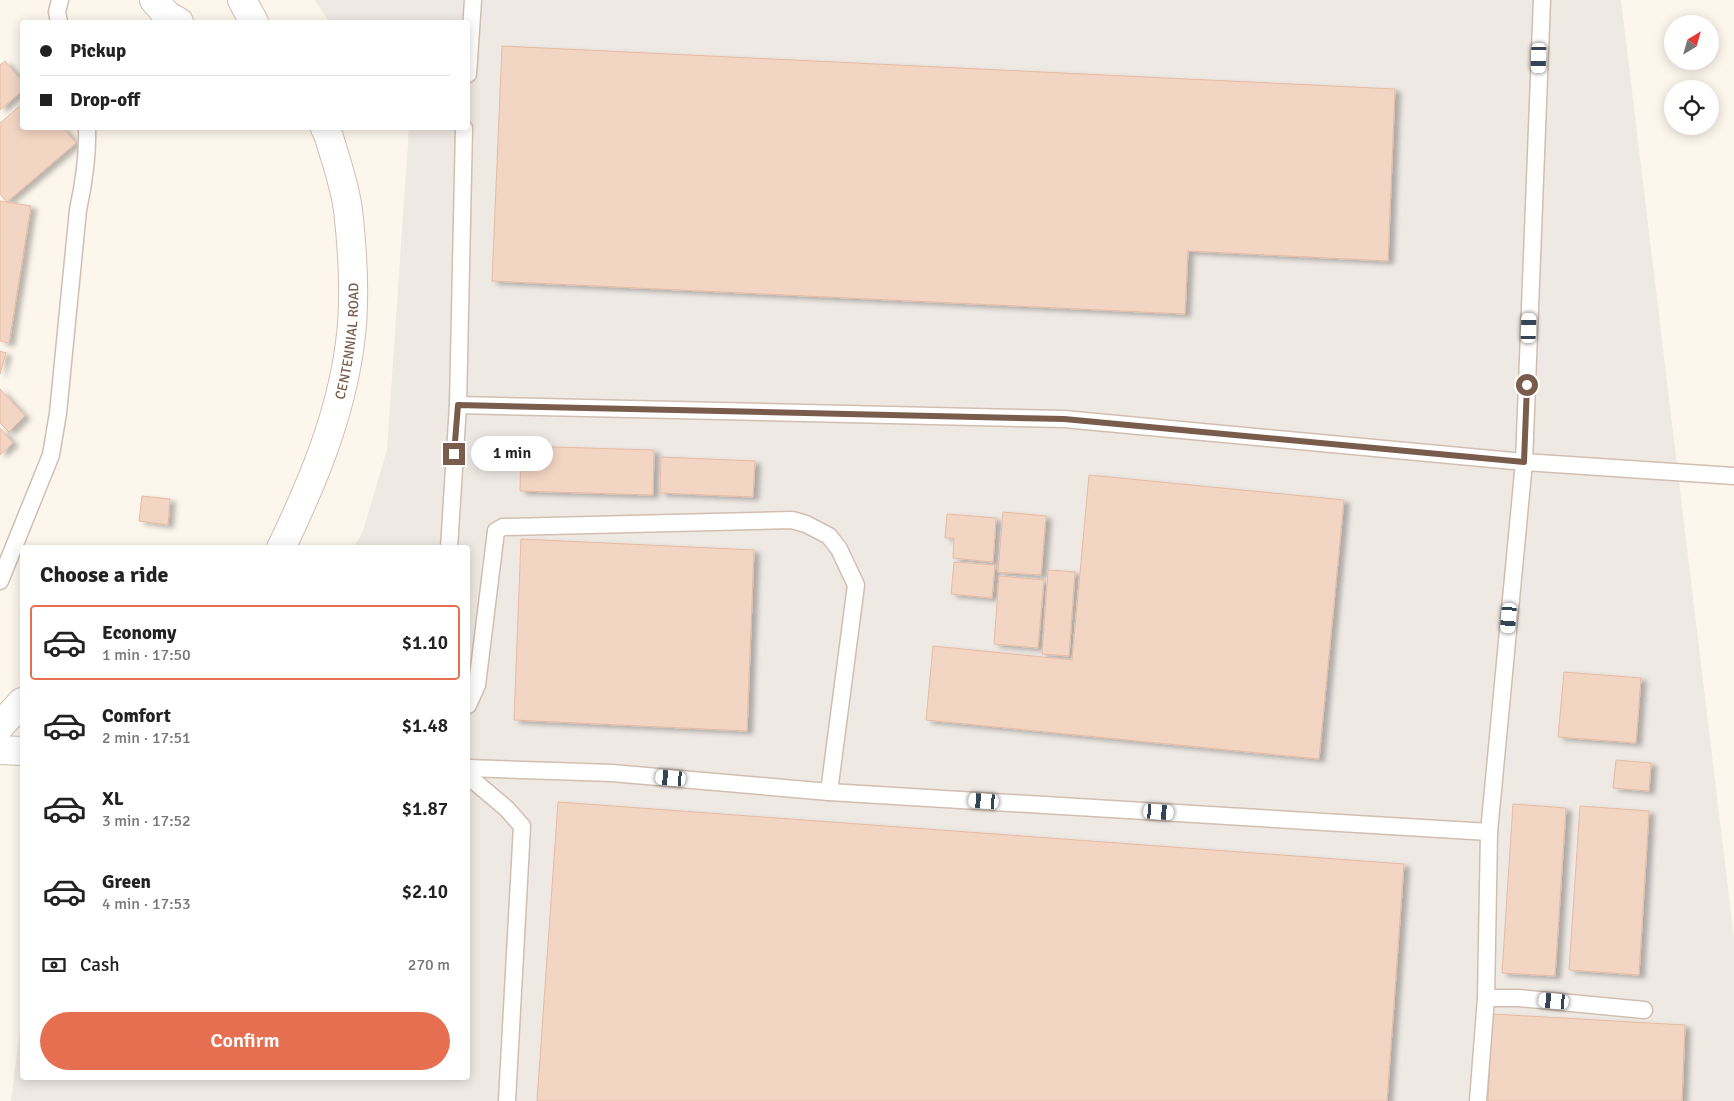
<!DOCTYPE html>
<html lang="en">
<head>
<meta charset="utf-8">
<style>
	:root { --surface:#fff; --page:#f2f2f2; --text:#222; --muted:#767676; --line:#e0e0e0; --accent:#e76f51 }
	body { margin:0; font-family:Signika,sans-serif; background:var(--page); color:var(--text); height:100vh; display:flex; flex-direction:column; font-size:19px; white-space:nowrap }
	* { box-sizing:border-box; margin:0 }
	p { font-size:16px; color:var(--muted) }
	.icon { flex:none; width:28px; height:28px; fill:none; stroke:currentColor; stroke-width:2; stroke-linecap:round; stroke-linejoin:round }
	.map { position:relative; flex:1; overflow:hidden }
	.sheet { position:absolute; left:20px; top:545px; width:450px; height:535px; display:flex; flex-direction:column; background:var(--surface); border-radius:5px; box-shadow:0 2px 12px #0003 }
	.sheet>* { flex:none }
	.guide { position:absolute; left:20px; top:20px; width:450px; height:110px; border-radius:5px; box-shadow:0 2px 12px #0003; display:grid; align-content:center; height:110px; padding:0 20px; background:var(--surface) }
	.needle { width:32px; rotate:37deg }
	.controls { position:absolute; left:1664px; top:15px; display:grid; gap:10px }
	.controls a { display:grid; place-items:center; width:55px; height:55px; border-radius:50%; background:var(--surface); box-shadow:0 2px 12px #0003; font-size:25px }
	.end { position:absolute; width:22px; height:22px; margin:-11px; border:6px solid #7a5c4d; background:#fff; box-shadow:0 0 0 2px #fff }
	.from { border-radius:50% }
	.bubble { position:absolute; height:35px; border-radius:18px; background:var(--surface); box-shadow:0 2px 12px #0003; font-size:16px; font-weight:600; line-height:35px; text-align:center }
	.car { position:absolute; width:15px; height:30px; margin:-15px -8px; border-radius:6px; box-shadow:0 0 4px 1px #0007; background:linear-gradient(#fff 24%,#345 0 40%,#fff 0 76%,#345 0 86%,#fff 0) }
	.guide b { display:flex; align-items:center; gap:18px; height:48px; font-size:19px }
	.guide b+b { border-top:1px solid var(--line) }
	.guide i { width:12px; height:12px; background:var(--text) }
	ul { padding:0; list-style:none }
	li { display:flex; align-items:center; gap:15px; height:75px; margin:0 10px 8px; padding:0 10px; border:2px solid transparent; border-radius:5px }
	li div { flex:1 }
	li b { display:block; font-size:19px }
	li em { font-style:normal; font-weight:600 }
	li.current { border-color:var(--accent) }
	li>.icon { width:45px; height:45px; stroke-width:1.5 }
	h2 { padding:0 20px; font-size:22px; line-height:60px }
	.pay { display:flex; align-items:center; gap:12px; height:55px; padding:0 20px; font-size:19px }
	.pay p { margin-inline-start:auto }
	.action { display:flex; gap:10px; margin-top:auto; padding:10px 20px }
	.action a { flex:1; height:58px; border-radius:30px; background:var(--accent); color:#fff; font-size:20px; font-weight:600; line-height:58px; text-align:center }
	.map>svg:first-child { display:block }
	.industrial { fill:#efe9e4 }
	.building { fill:#f3d5c3; stroke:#e6bba3; filter:url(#shadow) }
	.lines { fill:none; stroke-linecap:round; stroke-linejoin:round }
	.service-casing { stroke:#d1beb0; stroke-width:19 }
	.tertiary-casing { stroke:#d1beb0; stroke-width:30 }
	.service { stroke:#fff; stroke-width:16 }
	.tertiary { stroke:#fff; stroke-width:28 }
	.route { stroke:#7a5c4d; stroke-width:6 }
	.labels { text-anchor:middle; stroke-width:4; stroke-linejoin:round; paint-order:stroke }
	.street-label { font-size:14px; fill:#7a5c4d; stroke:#fffaf3 }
</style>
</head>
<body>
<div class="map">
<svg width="1734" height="1101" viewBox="0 0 1734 1101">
	<defs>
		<filter id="shadow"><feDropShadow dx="5.5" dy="3" stdDeviation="2.5" flood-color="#0004"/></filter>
	</defs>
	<rect width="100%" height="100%" fill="#fdf6ec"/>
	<path class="industrial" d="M315,0H1621L1734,938V1101H11L22,1014V1078H468V548L354,547L363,531L387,450L409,128H468V22H329Z"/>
	<g class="building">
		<path d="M502,46L1395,89L1388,261L1188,251L1185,314L492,281Z"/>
		<path d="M5,61L22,81V91L0,110V65Z"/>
		<path d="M22,104V128H63L76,143L7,202L0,194V123Z"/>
		<path d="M0,201L31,206L9,343L0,341Z"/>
		<path d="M0,351L6,353L0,374Z"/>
		<path d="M0,389L25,416L9,432L0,423Z"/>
		<path d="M0,428L13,443L0,455Z"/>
		<path d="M521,446L654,450L653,495L520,491Z"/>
		<path d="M661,457L755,461L753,497L660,493Z"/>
		<path d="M1089,475L1344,500L1319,759L926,720L933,646L1072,660Z"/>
		<path d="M142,496L170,499L168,525L139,521Z"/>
		<path d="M1003,512L1046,516L1041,575L998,572Z"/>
		<path d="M947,514L996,518L993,562L953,558L954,538H945Z"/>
		<path d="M521,539L754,550L747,731L514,720Z"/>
		<path d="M954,562L995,565L992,598L951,594Z"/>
		<path d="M1048,570L1075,572L1069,656L1042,654Z"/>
		<path d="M999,576L1044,580L1038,648L994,644Z"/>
		<path d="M1564,672L1641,678L1636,743L1558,737Z"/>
		<path d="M1616,760L1651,763L1649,791L1613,788Z"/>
		<path d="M558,802L1404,864L1387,1101H537Z"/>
		<path d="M1513,804L1566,808L1555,976L1502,973Z"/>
		<path d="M1580,806L1649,811L1639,975L1569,970Z"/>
		<path d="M1492,1014L1685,1025L1682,1101H1488Z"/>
	</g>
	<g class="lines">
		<defs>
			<g id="service">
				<path d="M59,22L57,12L60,0"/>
				<path d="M468,74L473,0"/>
				<path d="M458,405L1064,419L1524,462L1734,476"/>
				<path d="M449,548L458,405L464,128"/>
				<path d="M0,581L51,455L58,413L78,210C84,182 88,156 87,128"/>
				<path d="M468,705L477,685L496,531L503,527L792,520L806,524L829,536L839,549L856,585L829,792"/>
				<path d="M468,768L612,773L829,792L1489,832"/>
				<path d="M468,776L507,809L522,826L507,1101"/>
				<path d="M1486,998H1518L1644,1010"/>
				<path d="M1478,1101L1486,998L1489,832L1524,462L1542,0"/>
			</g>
			<g id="tertiary">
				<path d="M154,0L167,15L179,22"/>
				<path d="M242,0L254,22"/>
				<path id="s1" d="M281,548C312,484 341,415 350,343C356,300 353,254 348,210C345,186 336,161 329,137L325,128"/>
				<path d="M0,726L22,702"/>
				<path d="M0,750L22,751"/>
			</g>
		</defs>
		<use href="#service" class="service-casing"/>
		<use href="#tertiary" class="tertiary-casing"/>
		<use href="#service" class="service"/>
		<use href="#tertiary" class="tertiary"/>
	</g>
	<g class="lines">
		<path class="route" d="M454,454L458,405L1064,419L1524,462L1527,385"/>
	</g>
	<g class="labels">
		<g class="street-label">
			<text dy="5" stroke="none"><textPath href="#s1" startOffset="219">CENTENNIAL ROAD</textPath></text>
		</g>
	</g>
</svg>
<div class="controls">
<a><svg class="needle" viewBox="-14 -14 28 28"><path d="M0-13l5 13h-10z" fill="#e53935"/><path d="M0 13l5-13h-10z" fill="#767676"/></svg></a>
<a><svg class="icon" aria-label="locate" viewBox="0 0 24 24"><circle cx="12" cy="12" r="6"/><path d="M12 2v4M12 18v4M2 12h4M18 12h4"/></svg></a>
</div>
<i class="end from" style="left:1527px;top:385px"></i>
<i class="end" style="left:454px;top:454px"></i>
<div class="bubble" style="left:471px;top:436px;width:82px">1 min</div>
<i class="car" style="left:1539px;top:58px;rotate:182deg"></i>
<i class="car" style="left:1529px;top:328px;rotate:2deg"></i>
<i class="car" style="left:1509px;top:618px;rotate:185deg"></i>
<i class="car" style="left:671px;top:778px;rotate:275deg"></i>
<i class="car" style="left:984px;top:801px;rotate:274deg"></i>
<i class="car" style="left:1159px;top:812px;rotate:94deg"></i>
<i class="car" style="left:1554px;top:1001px;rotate:275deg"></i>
<div class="guide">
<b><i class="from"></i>Pickup</b>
<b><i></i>Drop-off</b>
</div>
<section class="sheet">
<h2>Choose a ride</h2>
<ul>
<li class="current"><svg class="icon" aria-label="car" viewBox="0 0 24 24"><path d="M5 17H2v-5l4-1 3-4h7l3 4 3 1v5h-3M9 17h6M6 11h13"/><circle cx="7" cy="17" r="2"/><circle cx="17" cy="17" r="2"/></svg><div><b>Economy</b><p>1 min · 17:50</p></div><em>$1.10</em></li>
<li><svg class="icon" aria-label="car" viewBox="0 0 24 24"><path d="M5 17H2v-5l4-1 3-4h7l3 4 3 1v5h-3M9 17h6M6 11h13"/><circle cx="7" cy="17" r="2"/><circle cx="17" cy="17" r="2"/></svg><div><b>Comfort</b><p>2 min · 17:51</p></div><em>$1.48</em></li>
<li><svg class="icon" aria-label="car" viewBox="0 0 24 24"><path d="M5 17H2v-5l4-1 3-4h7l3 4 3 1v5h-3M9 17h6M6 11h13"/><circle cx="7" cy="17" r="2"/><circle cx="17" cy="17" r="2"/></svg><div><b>XL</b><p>3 min · 17:52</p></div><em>$1.87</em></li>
<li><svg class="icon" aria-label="car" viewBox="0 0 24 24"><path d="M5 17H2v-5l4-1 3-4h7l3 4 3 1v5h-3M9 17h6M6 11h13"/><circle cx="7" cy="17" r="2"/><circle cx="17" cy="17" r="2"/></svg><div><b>Green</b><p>4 min · 17:53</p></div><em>$2.10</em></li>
</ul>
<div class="pay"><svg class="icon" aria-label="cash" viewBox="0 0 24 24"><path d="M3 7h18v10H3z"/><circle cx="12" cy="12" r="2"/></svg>Cash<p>270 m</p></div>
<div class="action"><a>Confirm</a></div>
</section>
</div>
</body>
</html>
